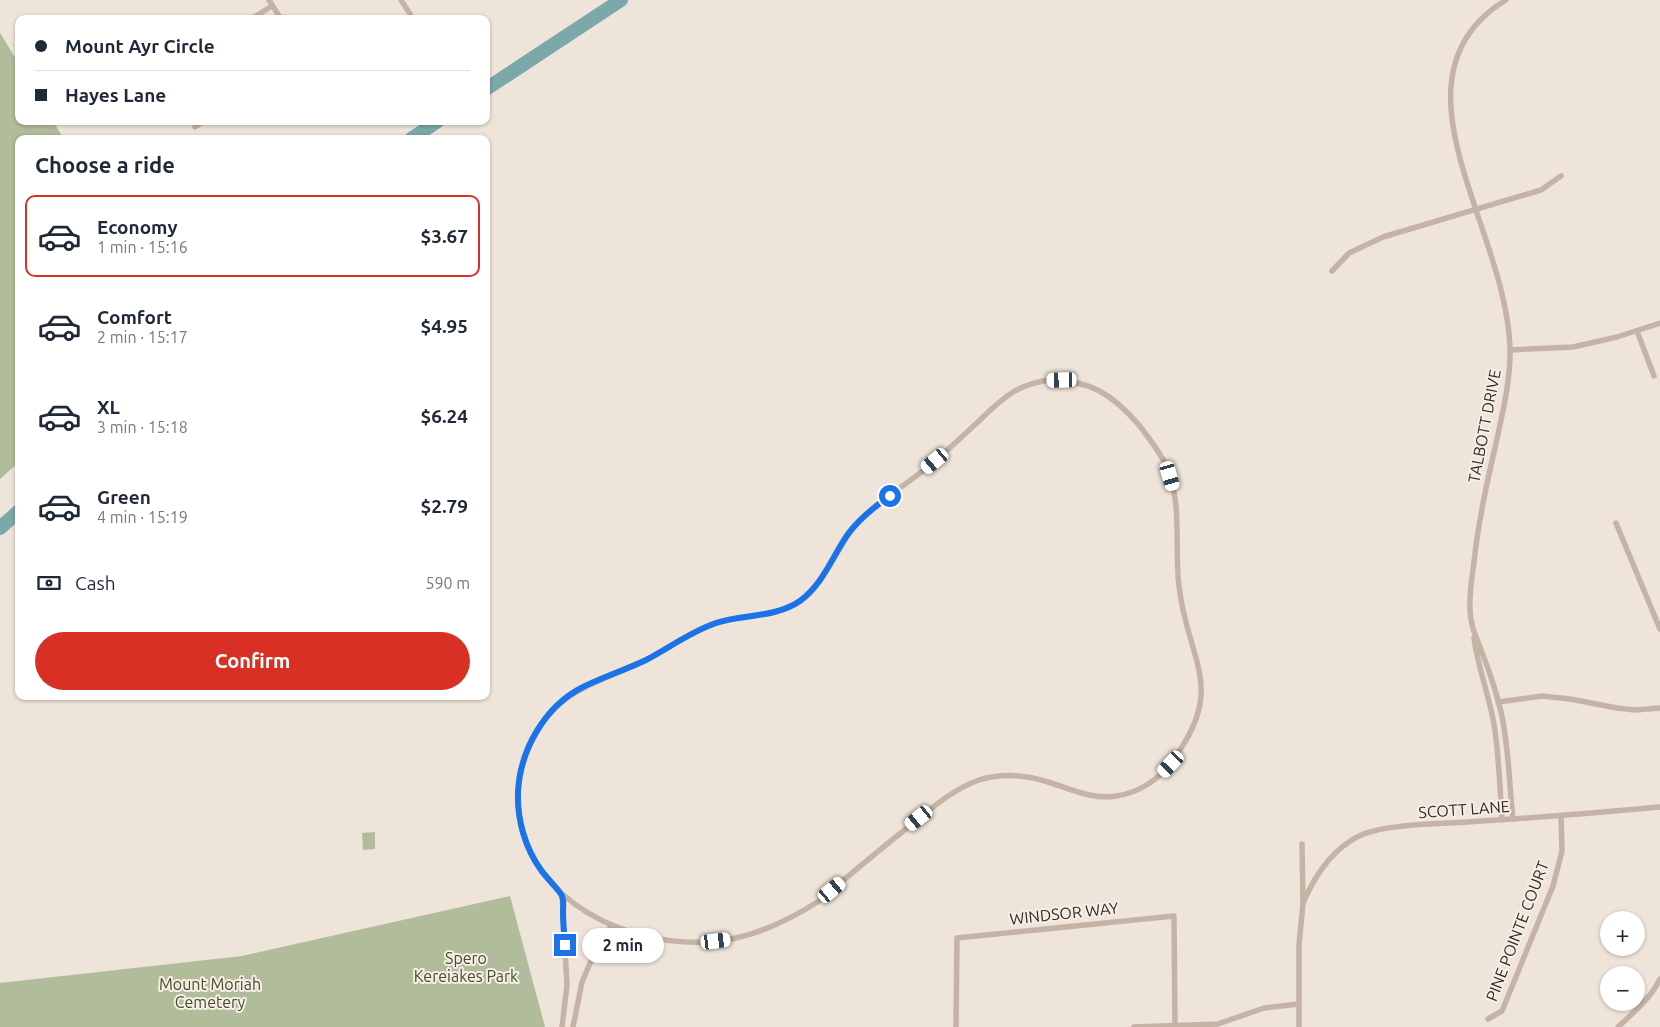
<!DOCTYPE html>
<html lang="en">
<head>
<meta charset="utf-8">
<style>
	:root { --surface:#fff; --page:#f6f6f7; --text:#1f2937; --muted:#747a83; --line:#e0e1e3; --accent:#d93025 }
	body { margin:0; font-family:Ubuntu,sans-serif; background:var(--page); color:var(--text); height:100vh; display:flex; flex-direction:column; font-size:19px; white-space:nowrap }
	* { box-sizing:border-box; margin:0 }
	p { font-size:16px; color:var(--muted) }
	.icon { flex:none; width:28px; height:28px; fill:none; stroke:currentColor; stroke-width:2; stroke-linecap:round; stroke-linejoin:round }
	.map { position:relative; flex:1; overflow:hidden }
	.drawer { position:absolute; left:15px; top:135px; width:475px; height:565px; display:flex; flex-direction:column; background:var(--surface); border-radius:10px; box-shadow:0 1px 4px #0004 }
	.drawer>* { flex:none }
	.hud { position:absolute; left:15px; top:15px; width:475px; height:110px; border-radius:10px; box-shadow:0 1px 4px #0004; display:grid; align-content:center; height:110px; padding:0 20px; background:var(--surface) }
	.controls { position:absolute; left:1600px; top:911px; display:grid; gap:10px }
	.controls a { display:grid; place-items:center; width:45px; height:45px; border-radius:50%; background:var(--surface); box-shadow:0 1px 4px #0004; font-size:25px }
	.end { position:absolute; width:22px; height:22px; margin:-11px; border:6px solid #1a73e8; background:#fff; box-shadow:0 0 0 2px #fff }
	.from { border-radius:50% }
	.bubble { position:absolute; height:35px; border-radius:18px; background:var(--surface); box-shadow:0 1px 4px #0004; font-size:16px; font-weight:700; line-height:35px; text-align:center }
	.car { position:absolute; width:15px; height:30px; margin:-15px -8px; border-radius:6px; box-shadow:0 0 4px 1px #0007; background:linear-gradient(#fff 24%,#345 0 40%,#fff 0 76%,#345 0 86%,#fff 0) }
	.hud b { display:flex; align-items:center; gap:18px; height:48px; font-size:19px }
	.hud b+b { border-top:1px solid var(--line) }
	.hud i { width:12px; height:12px; background:var(--text) }
	ul { padding:0; list-style:none }
	li { display:flex; align-items:center; gap:15px; height:82px; margin:0 10px 8px; padding:0 10px; border:2px solid transparent; border-radius:10px }
	li div { flex:1 }
	li b { display:block; font-size:19px }
	li em { font-style:normal; font-weight:700 }
	li.on { border-color:var(--accent) }
	li>.icon { width:45px; height:45px; stroke-width:1.5 }
	h2 { padding:0 20px; font-size:22px; line-height:60px }
	.pay { display:flex; align-items:center; gap:12px; height:55px; padding:0 20px; font-size:19px }
	.pay p { margin-inline-start:auto }
	.button { display:flex; gap:10px; margin-top:auto; padding:10px 20px }
	.button a { flex:1; height:58px; border-radius:30px; background:var(--accent); color:#fff; font-size:20px; font-weight:700; line-height:58px; text-align:center }
	.map>svg:first-child { display:block }
	.green { fill:#b1bc9b }
	.lines { fill:none; stroke-linecap:round; stroke-linejoin:round }
	.river { stroke:#7ba8a9; stroke-width:14 }
	.minor { stroke:#c5b4a6; stroke-width:5.5 }
	.route { stroke:#1a73e8; stroke-width:6 }
	.labels { text-anchor:middle; stroke-width:4; stroke-linejoin:round; paint-order:stroke }
	.street-label { font-size:16px; fill:#322a26; stroke:#f7eee5 }
	.park-label { font-size:16px; fill:#424e2d; stroke:#f7eee5 }
</style>
</head>
<body>
<div class="map">
<svg width="1660" height="1027" viewBox="0 0 1660 1027">
	<rect width="100%" height="100%" fill="#eee4d9"/>
	<g class="green">
		<path d="M0,33L19,64V121H53L64,139H19V462L0,479Z"/>
		<path d="M375,832V849L363,850L362,833Z"/>
		<path d="M510,896L545,1027H0V983L242,956Z"/>
	</g>
	<g class="lines">
		<g class="river">
			<path d="M486,89L621,0"/>
			<path d="M411,139L438,121"/>
			<path d="M0,528L19,511"/>
		</g>
		<g class="minor">
			<path d="M269,0L281,19"/>
			<path d="M401,0L410,14"/>
			<path d="M1506,0C1422,51 1452,138 1477,213C1491,255 1508,301 1510,346C1511,381 1502,415 1495,448C1486,486 1478,524 1474,562C1472,578 1469,594 1470,609C1470,625 1476,636 1481,650C1489,670 1496,691 1501,712C1509,746 1509,784 1513,819"/>
			<path d="M251,19L272,6"/>
			<path d="M195,127L204,121"/>
			<path d="M1332,271L1349,253L1383,237L1541,190L1561,176"/>
			<path d="M1637,331L1654,376"/>
			<path d="M1510,350L1573,347L1617,337L1660,323"/>
			<path d="M1049,380C1091,380 1113,395 1139,425C1149,438 1159,451 1166,465C1183,504 1174,545 1179,586C1187,661 1228,686 1173,760C1160,779 1139,793 1116,796C1092,800 1071,789 1048,782C1026,775 1002,773 979,780C951,790 930,810 907,828C877,852 848,876 819,901C785,923 748,940 707,942C626,946 532,902 519,815C516,792 520,767 529,745C554,690 597,684 646,660C670,648 692,630 719,622C745,615 775,617 798,602C826,584 834,551 854,527C876,501 909,484 935,461C950,448 965,434 980,420C990,410 1001,400 1013,392C1024,385 1037,382 1049,380Z"/>
			<path d="M1616,523L1660,629"/>
			<path d="M1474,638C1478,668 1489,695 1494,724C1499,755 1500,788 1502,820"/>
			<path d="M1498,702L1542,696L1570,699L1617,708L1635,710L1660,708"/>
			<path d="M1303,903C1315,875 1333,848 1361,835C1387,824 1437,824 1467,822C1531,818 1596,813 1660,807"/>
			<path d="M1488,1019L1502,1011L1553,886L1562,851L1561,816"/>
			<path d="M562,1027L567,985L562,895"/>
			<path d="M573,1027L582,982L596,949L612,925"/>
			<path d="M956,1027L957,938L1174,916L1175,1027"/>
			<path d="M1134,1027L1218,1024L1264,1008L1299,1004"/>
			<path d="M1299,1027V945L1303,903L1302,844"/>
			<path d="M1618,1027C1633,1013 1651,998 1660,979"/>
		</g>
	</g>
	<g class="lines">
		<path class="route" d="M565,945C564,934 563,922 563,911C563,907 564,900 562,896C561,892 545,876 541,870C525,848 517,819 518,792C520,750 545,706 583,687C603,677 625,670 646,660C669,648 690,632 716,623C743,614 775,618 800,601C823,584 832,557 848,534C859,519 874,507 890,496"/>
	</g>
	<g class="labels">
		<g class="street-label">
			<text transform="translate(1484 426) rotate(-79)" y="6">TALBOTT DRIVE</text>
			<text transform="translate(1464 809) rotate(-4)" y="6">SCOTT LANE</text>
			<text transform="translate(1064 913) rotate(-6)" y="6">WINDSOR WAY</text>
			<text transform="translate(1517 931) rotate(-69)" y="6">PINE POINTE COURT</text>
		</g>
		<g class="park-label">
			<text x="466" y="964">Spero<tspan x="466" dy="18">Kereiakes Park</tspan></text>
			<text x="210" y="990">Mount Moriah<tspan x="210" dy="18">Cemetery</tspan></text>
		</g>
	</g>
</svg>
<div class="controls">
<a>+</a>
<a>−</a>
</div>
<i class="end from" style="left:890px;top:496px"></i>
<i class="end" style="left:565px;top:945px"></i>
<div class="bubble" style="left:582px;top:928px;width:82px">2 min</div>
<i class="car" style="left:1062px;top:380px;rotate:269deg"></i>
<i class="car" style="left:935px;top:461px;rotate:230deg"></i>
<i class="car" style="left:1170px;top:476px;rotate:164deg"></i>
<i class="car" style="left:1171px;top:764px;rotate:223deg"></i>
<i class="car" style="left:919px;top:818px;rotate:231deg"></i>
<i class="car" style="left:832px;top:890px;rotate:50deg"></i>
<i class="car" style="left:716px;top:941px;rotate:83deg"></i>
<div class="hud">
<b><i class="from"></i>Mount Ayr Circle</b>
<b><i></i>Hayes Lane</b>
</div>
<section class="drawer">
<h2>Choose a ride</h2>
<ul>
<li class="on"><svg class="icon" aria-label="car" viewBox="0 0 24 24"><path d="M5 17H2v-5l4-1 3-4h7l3 4 3 1v5h-3M9 17h6M6 11h13"/><circle cx="7" cy="17" r="2"/><circle cx="17" cy="17" r="2"/></svg><div><b>Economy</b><p>1 min · 15:16</p></div><em>$3.67</em></li>
<li><svg class="icon" aria-label="car" viewBox="0 0 24 24"><path d="M5 17H2v-5l4-1 3-4h7l3 4 3 1v5h-3M9 17h6M6 11h13"/><circle cx="7" cy="17" r="2"/><circle cx="17" cy="17" r="2"/></svg><div><b>Comfort</b><p>2 min · 15:17</p></div><em>$4.95</em></li>
<li><svg class="icon" aria-label="car" viewBox="0 0 24 24"><path d="M5 17H2v-5l4-1 3-4h7l3 4 3 1v5h-3M9 17h6M6 11h13"/><circle cx="7" cy="17" r="2"/><circle cx="17" cy="17" r="2"/></svg><div><b>XL</b><p>3 min · 15:18</p></div><em>$6.24</em></li>
<li><svg class="icon" aria-label="car" viewBox="0 0 24 24"><path d="M5 17H2v-5l4-1 3-4h7l3 4 3 1v5h-3M9 17h6M6 11h13"/><circle cx="7" cy="17" r="2"/><circle cx="17" cy="17" r="2"/></svg><div><b>Green</b><p>4 min · 15:19</p></div><em>$2.79</em></li>
</ul>
<div class="pay"><svg class="icon" aria-label="cash" viewBox="0 0 24 24"><path d="M3 7h18v10H3z"/><circle cx="12" cy="12" r="2"/></svg>Cash<p>590 m</p></div>
<div class="button"><a>Confirm</a></div>
</section>
</div>
</body>
</html>
